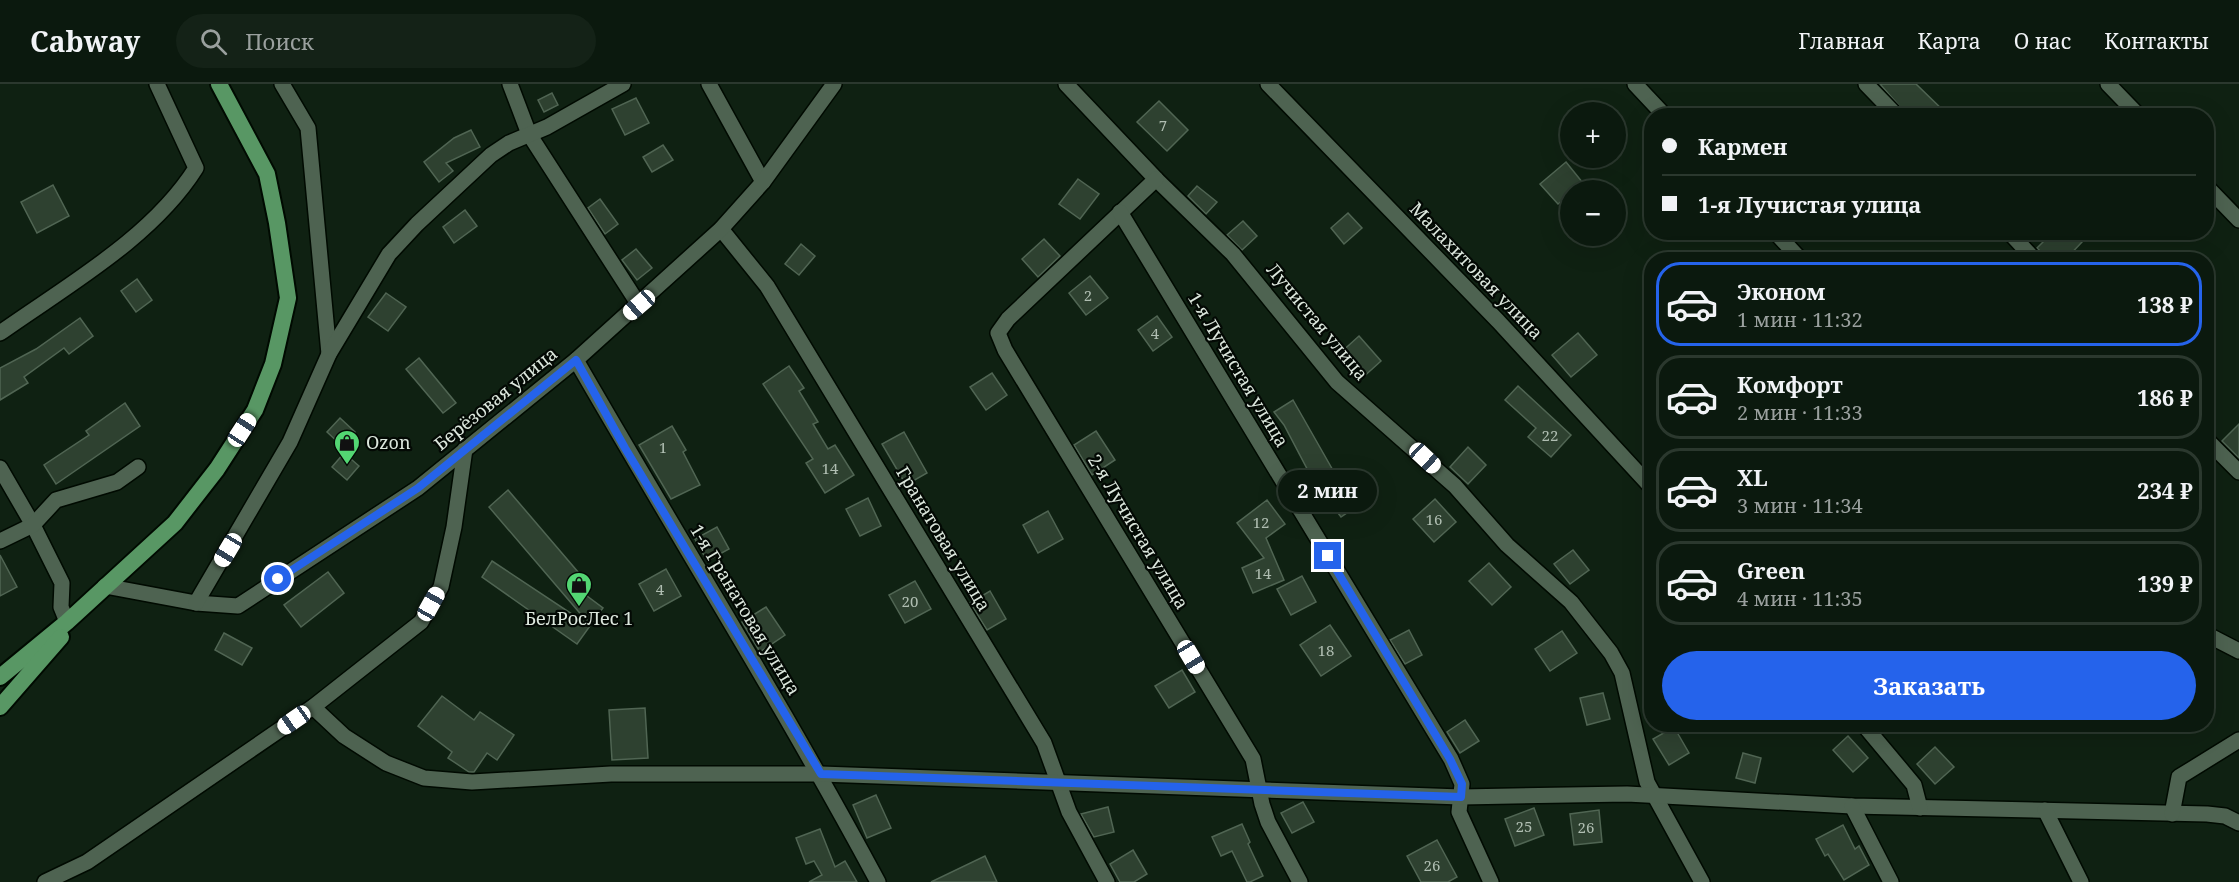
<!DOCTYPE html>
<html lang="ru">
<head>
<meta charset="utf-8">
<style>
	:root { --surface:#0b190e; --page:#142217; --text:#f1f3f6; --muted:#9aa09e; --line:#2b382e; --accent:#2563eb }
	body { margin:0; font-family:"Noto Serif",serif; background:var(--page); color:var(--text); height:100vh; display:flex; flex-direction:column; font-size:22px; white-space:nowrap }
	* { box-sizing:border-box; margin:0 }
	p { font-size:20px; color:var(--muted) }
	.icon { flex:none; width:33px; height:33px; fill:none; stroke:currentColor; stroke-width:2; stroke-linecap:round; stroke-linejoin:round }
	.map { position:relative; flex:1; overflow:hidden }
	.details { position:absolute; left:1644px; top:168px; width:570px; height:480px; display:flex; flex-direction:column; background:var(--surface); border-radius:24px; box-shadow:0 6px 24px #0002,0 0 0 2px var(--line) }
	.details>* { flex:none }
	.banner { position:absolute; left:1644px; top:24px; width:570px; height:132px; border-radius:24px; box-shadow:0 6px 24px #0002,0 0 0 2px var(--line); display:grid; align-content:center; height:132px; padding:0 18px; background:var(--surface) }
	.controls { position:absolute; left:1560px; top:18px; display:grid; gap:12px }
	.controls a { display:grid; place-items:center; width:66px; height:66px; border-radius:50%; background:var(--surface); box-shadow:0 6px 24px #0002,0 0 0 2px var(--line); font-size:30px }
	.end { position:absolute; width:27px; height:27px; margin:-14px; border:8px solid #2563eb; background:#fff; box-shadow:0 0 0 3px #fff }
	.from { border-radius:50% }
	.bubble { position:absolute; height:42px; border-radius:21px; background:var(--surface); box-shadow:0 6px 24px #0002,0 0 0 2px var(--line); font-size:20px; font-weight:700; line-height:42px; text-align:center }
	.car { position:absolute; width:18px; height:36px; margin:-18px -9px; border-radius:8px; box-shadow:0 0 4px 2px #0007; background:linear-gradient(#fff 24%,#345 0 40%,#fff 0 76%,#345 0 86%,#fff 0) }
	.banner b { display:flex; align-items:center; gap:21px; height:57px; font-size:22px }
	.banner b+b { border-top:2px solid var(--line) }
	.banner i { width:15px; height:15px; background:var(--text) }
	ul { padding:10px 0 0; list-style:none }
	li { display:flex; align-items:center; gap:18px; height:84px; margin:0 12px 9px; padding:0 6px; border:3px solid var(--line); border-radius:24px }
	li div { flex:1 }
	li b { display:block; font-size:22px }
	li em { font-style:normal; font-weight:700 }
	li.on { border-color:var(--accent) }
	li>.icon { width:54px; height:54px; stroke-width:1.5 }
	.cta { display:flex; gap:12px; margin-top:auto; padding:12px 18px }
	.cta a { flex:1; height:69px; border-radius:36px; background:var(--accent); color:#fff; font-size:24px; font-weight:700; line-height:69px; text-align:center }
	header { display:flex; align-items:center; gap:36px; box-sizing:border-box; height:84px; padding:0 30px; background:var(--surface); border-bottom:2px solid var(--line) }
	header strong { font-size:28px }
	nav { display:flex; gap:33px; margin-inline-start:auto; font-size:21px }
	.search { width:420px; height:54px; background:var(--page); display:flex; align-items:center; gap:15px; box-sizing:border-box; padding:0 21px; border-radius:33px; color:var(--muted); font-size:22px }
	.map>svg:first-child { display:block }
	.building { fill:#2e4130; stroke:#506553; stroke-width:1.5 }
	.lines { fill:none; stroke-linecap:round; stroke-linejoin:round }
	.minor-casing { stroke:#000a01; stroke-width:18 }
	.primary-casing { stroke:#000a01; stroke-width:20 }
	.minor { stroke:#4e6351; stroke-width:15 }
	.primary { stroke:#589764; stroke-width:16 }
	.route { stroke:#2563eb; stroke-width:8 }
	.labels { text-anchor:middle; stroke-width:4.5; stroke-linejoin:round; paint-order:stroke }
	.number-label { font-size:15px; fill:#b0beb2 }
	.street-label { font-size:18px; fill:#dce7dd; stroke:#030904 }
	.poi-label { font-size:18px; fill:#dce7dd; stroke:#030904; text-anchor:start }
</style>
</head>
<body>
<header>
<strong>Cabway</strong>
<div class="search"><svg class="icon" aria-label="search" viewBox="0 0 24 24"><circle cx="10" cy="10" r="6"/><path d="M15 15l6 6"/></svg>Поиск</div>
<nav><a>Главная</a><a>Карта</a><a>О нас</a><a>Контакты</a></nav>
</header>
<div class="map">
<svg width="2239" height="798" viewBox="0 0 2239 798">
	<rect width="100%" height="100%" fill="#0f2112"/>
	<g class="building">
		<path d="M1880,0H1916L1949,32H1908Z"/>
		<path d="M552,9L558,21L544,28L538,16Z"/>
		<path d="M636,14L649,39L625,51L612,25Z"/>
		<path d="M1159,17L1188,46L1167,67L1137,38Z"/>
		<path d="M471,46L480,63L446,79L453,87L439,98L424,78L454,54Z"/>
		<path d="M663,61L673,76L652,88L643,73Z"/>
		<path d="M1566,78L1583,99L1570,106V110L1558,120L1540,100Z"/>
		<path d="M1078,95L1099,110L1080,135L1059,120Z"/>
		<path d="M53,101L69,132L37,149L21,118Z"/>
		<path d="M1197,102L1217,118L1206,130L1188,112Z"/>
		<path d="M600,115L618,140L605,150L588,124Z"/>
		<path d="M465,126L477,142L454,159L443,143Z"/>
		<path d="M1348,129L1362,144L1344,160L1331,144Z"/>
		<path d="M1243,137L1257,152L1242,166L1227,151Z"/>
		<path d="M2053,148H2072L2082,158L2065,176H2049L2037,164Z"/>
		<path d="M1044,155L1060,172L1038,193L1022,175Z"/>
		<path d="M801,160L815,172L799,191L785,180Z"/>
		<path d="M636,165L652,184L637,196L622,176Z"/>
		<path d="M1090,192L1108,214L1086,231L1069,209Z"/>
		<path d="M137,195L152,216L136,228L121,207Z"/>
		<path d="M386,209L406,223L388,247L368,233Z"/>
		<path d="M1157,232L1172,253L1153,267L1138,246Z"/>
		<path d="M80,234L93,252L69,270L64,264L24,293L28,299L0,316V284L36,265Z"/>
		<path d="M1578,249L1597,271L1571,293L1552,271Z"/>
		<path d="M1359,252L1381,277L1360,296L1338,271Z"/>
		<path d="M419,274L456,319L443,329L406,285Z"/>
		<path d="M789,282L804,304L799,307L818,338L813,340L828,365L835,361L854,391L825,409L806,379L813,375L763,300Z"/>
		<path d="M992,289L1007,311L986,326L970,303Z"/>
		<path d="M1518,302L1571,351L1551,373L1528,353L1536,344L1505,316Z"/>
		<path d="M1293,316L1334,388L1339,385L1363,418L1341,433L1313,396L1284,341L1274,328Z"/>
		<path d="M125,319L140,342L56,400L44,381L89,351L86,347Z"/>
		<path d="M340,334L355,348L342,362L327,348Z"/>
		<path d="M2239,340V374L2222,357Z"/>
		<path d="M672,342L686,366L683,368L700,401L671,415L639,361Z"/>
		<path d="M1096,347L1115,376L1092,391L1074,361Z"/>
		<path d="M904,348L927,389L906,401L882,360Z"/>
		<path d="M1468,363L1486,381L1468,400L1450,383Z"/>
		<path d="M344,369L359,382L347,396L332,383Z"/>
		<path d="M508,406L584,495L575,503L603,524L590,541L489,423Z"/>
		<path d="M868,414L881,442L860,452L846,425Z"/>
		<path d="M1435,415L1456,438L1434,458L1413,435Z"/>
		<path d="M1267,416L1285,440L1266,454L1284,496L1253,509L1242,484L1264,474L1237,439Z"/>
		<path d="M1048,427L1063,455L1038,469L1023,441Z"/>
		<path d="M717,443L729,465L707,477L695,455Z"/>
		<path d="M1573,466L1589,486L1570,500L1554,480Z"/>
		<path d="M0,471L17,503L0,512Z"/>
		<path d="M492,477L590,542L577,560L482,493Z"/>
		<path d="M1489,479L1511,503L1492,521L1469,497Z"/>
		<path d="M666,485L681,512L654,527L639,500Z"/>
		<path d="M328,488L344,509L301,543L284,521Z"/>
		<path d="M1302,492L1316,518L1291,531L1277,505Z"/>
		<path d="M915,497L931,525L905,539L889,511Z"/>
		<path d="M990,507L1006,535L987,546L970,519Z"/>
		<path d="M766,523L785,551L760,568L742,538Z"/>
		<path d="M1330,541L1351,572L1321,592L1300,561Z"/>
		<path d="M1409,546L1422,571L1405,580L1390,556Z"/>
		<path d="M1562,547L1577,569L1550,587L1535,565Z"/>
		<path d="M224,549L252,564L242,581L215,566Z"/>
		<path d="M1182,586L1195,608L1169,624L1155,602Z"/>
		<path d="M1603,609L1610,635L1587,641L1580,614Z"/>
		<path d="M442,612L474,636L480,628L514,651L497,676L487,669L474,688H469L448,674L452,668L418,642Z"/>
		<path d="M645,624L648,674L612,676L609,626Z"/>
		<path d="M1465,636L1479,657L1460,669L1447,648Z"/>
		<path d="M1674,643L1689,669L1669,681L1653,655Z"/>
		<path d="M1848,652L1868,674L1853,688L1833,666Z"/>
		<path d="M1935,663L1954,683L1935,700L1917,680Z"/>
		<path d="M1743,669L1761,674L1755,699L1736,694Z"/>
		<path d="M876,711L891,744L867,754L853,721Z"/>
		<path d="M1303,718L1314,738L1292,749L1281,729Z"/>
		<path d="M1108,723L1114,748L1094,753L1081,730Z"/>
		<path d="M1534,724L1544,751L1515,762L1505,735Z"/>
		<path d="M1599,726L1602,758L1574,761L1570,730Z"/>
		<path d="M1242,740L1250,758L1248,760L1263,792L1250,798H1247L1232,767L1221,772L1212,753Z"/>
		<path d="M1843,741L1855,765L1859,762L1869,781L1844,796L1828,770L1825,772L1816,755Z"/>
		<path d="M820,745L835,783L845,777L857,798H809L822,791L814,777L806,780L796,754Z"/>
		<path d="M1437,756L1457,793L1448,798H1421L1407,772Z"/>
		<path d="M1133,766L1147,790L1134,798H1120L1110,780Z"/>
		<path d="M985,772L997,798H931Z"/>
	</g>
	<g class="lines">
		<defs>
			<g id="minor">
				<path d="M282,0L308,44L329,270"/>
				<path d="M510,0L529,50L639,221"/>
				<path d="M709,0L763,98"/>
				<path d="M1066,0L1156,95L1233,170L1337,298L1455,402L1507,461L1571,518L1611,569L1622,589L1647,698L1702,798"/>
				<path d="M1268,0L1498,237L1652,404"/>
				<path d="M1635,0L1665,32"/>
				<path d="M1866,0L1897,32"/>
				<path d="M2108,0L2139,32"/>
				<path d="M1156,95L1008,235L998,249L1005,266L1253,675L1262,720L1268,738L1300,798"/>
				<path d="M2206,102L2239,136"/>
				<path d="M1120,128L1451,675L1462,700L1459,728L1491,798"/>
				<path d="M721,145L767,202L1044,659L1069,728L1107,798"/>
				<path d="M1775,148L1801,176"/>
				<path d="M2009,148L2035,176"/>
				<path d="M0,249C66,202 152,154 196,84L157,0"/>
				<path d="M576,276C676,450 783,621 878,798"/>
				<path d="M2206,355L2239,388"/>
				<path d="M0,384L33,441L62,499L61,523L67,538"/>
				<path d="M0,457L33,441L56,416L117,398L138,383"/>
				<path d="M105,502L196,519L238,522L418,404L576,276L721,145L763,98L834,0"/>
				<path d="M196,519L290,358L329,270L389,170L417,140L491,71L509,59L547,43L623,0"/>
				<path d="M2206,550L2239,567"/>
				<path d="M313,623L344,652L386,679L424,694L472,698L611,690H821L1461,713L1627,710L1852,722L2207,730L2225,732L2239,739"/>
				<path d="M1863,640L1914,701L1920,724"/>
				<path d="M1852,722L1891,798"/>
				<path d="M2045,726L2081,798"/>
				<path d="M2172,730L2179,693L2239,656"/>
				<path d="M45,798L87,778L313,623L421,538L441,503L454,443L465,365"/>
			</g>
			<g id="primary">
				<path d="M0,593L67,538L175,439L217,385L255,326L273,280L288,214L277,139L267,90L219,0"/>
				<path d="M0,623L61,553"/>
			</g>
		</defs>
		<use href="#minor" class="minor-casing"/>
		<use href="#primary" class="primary-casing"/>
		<use href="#minor" class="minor"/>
		<use href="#primary" class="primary"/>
	</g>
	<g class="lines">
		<path class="route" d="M278,495L418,404L576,276L625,364L821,690L1461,713L1462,700L1450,675L1328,472"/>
	</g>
	<defs>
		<symbol id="shop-pin" viewBox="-11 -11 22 30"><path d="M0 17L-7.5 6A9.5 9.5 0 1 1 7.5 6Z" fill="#53d673" stroke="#030904"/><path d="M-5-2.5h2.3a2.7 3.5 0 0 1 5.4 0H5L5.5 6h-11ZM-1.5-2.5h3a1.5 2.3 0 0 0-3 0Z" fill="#111"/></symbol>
	</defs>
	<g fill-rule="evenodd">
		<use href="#shop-pin" x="332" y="344" width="30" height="40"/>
		<use href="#shop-pin" x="564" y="486" width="30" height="40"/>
	</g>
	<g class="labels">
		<g class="number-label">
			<text x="1163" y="47">7</text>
			<text x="1088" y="217">2</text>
			<text x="1155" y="255">4</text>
			<text x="1550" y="357">22</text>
			<text x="663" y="369">1</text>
			<text x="830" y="390">14</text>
			<text x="1434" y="441">16</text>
			<text x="1261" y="444">12</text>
			<text x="1263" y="495">14</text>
			<text x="660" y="511">4</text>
			<text x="910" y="523">20</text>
			<text x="1326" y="572">18</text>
			<text x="1524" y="748">25</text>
			<text x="1586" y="749">26</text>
			<text x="1432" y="787">26</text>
		</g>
		<g class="street-label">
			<text transform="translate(1476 187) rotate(46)" y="6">Малахитовая улица</text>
			<text transform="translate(1317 238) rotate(50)" y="6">Лучистая улица</text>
			<text transform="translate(1238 286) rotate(59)" y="6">1-я Лучистая улица</text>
			<text transform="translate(496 315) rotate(-39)" y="6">Берёзовая улица</text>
			<text transform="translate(1138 448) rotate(59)" y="6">2-я Лучистая улица</text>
			<text transform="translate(943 455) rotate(59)" y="6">Гранатовая улица</text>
			<text transform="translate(745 526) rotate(59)" y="6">1-я Гранатовая улица</text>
		</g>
		<g class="poi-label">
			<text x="366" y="365">Ozon</text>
			<text x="579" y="541" text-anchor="middle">БелРосЛес 1</text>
		</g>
	</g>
</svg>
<div class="controls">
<a>+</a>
<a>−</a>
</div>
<i class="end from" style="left:278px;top:495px"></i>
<i class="end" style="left:1328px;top:472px"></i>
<div class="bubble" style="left:1278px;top:386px;width:99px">2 мин</div>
<i class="car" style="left:639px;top:221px;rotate:229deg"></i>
<i class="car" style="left:242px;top:346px;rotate:33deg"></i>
<i class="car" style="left:1425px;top:374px;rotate:133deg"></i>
<i class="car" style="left:228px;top:466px;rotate:211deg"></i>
<i class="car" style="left:431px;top:520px;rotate:29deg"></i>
<i class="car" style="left:1191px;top:573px;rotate:149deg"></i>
<i class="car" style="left:294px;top:636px;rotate:235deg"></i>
<div class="banner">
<b><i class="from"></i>Кармен</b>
<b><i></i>1-я Лучистая улица</b>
</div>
<section class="details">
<ul>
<li class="on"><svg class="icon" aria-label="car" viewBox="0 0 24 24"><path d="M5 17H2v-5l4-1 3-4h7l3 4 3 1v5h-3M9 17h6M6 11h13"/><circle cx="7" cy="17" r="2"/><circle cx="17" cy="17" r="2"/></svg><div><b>Эконом</b><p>1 мин · 11:32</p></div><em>138 ₽</em></li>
<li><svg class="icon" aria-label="car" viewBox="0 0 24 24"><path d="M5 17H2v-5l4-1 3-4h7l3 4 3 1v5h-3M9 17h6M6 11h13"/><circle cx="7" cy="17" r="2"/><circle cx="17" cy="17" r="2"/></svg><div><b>Комфорт</b><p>2 мин · 11:33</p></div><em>186 ₽</em></li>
<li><svg class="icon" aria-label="car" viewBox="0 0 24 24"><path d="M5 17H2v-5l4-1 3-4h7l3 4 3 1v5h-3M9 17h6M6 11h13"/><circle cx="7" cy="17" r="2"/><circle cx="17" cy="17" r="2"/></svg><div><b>XL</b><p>3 мин · 11:34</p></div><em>234 ₽</em></li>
<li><svg class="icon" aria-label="car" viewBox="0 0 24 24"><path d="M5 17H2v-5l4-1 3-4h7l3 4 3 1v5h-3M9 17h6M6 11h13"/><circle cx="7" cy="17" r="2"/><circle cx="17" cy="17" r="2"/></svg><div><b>Green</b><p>4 мин · 11:35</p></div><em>139 ₽</em></li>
</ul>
<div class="cta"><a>Заказать</a></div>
</section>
</div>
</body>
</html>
